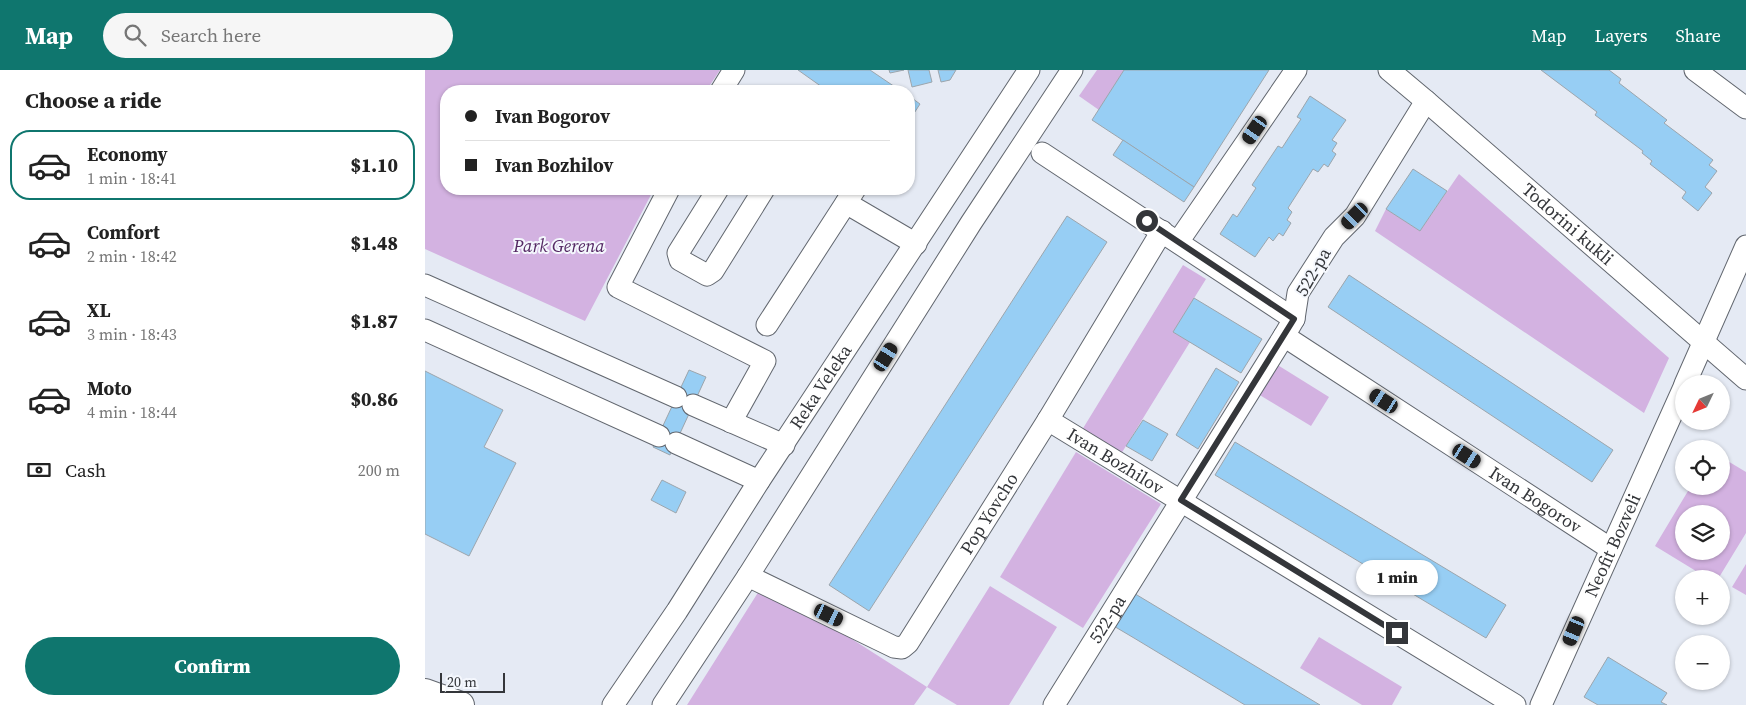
<!DOCTYPE html>
<html lang="en">
<head>
<meta charset="utf-8">
<style>
	:root { --surface:#fff; --page:#f6f6f6; --text:#222; --muted:#767676; --line:#e0e0e0; --accent:#0f766e }
	body { margin:0; font-family:"Source Serif 4",serif; background:var(--page); color:var(--text); height:100vh; display:flex; flex-direction:column; font-size:19px; white-space:nowrap }
	* { box-sizing:border-box; margin:0 }
	p { font-size:16px; color:var(--muted) }
	.icon { flex:none; width:28px; height:28px; fill:none; stroke:currentColor; stroke-width:2; stroke-linecap:round; stroke-linejoin:round }
	.map { position:relative; flex:1; overflow:hidden }
	.side { display:flex; flex-direction:column; background:var(--surface); width:425px }
	.side>* { flex:none }
	.top-card { position:absolute; left:15px; top:15px; width:475px; height:110px; border-radius:20px; box-shadow:0 1px 4px #0004; display:grid; align-content:center; height:110px; padding:0 25px; background:var(--surface) }
	.needle { width:32px; rotate:227deg }
	.tools { position:absolute; left:1250px; top:305px; display:grid; gap:10px }
	.tools a { display:grid; place-items:center; width:55px; height:55px; border-radius:50%; background:var(--surface); box-shadow:0 1px 4px #0004; font-size:25px }
	.scale { position:absolute; left:15px; bottom:12px; width:65px; box-sizing:border-box; padding-left:5px; border:2px solid #34363a; border-top:0; font-size:14px; line-height:18px; white-space:nowrap; color:#34363a; -webkit-text-stroke:4px #f4f7fd; paint-order:stroke }
	.end { position:absolute; width:22px; height:22px; margin:-11px; border:6px solid #34363a; background:#fff; box-shadow:0 0 0 2px #fff }
	.from { border-radius:50% }
	.bubble { position:absolute; height:35px; border-radius:18px; background:var(--surface); box-shadow:0 1px 4px #0004; font-size:16px; font-weight:800; line-height:35px; text-align:center }
	.car { position:absolute; width:15px; height:30px; margin:-15px -8px; border-radius:6px; box-shadow:0 0 4px 1px #0007; background:linear-gradient(#222 24%,#8ab4d8 0 40%,#222 0 76%,#8ab4d8 0 86%,#222 0) }
	.top-card b { display:flex; align-items:center; gap:18px; height:48px; font-size:19px }
	.top-card b+b { border-top:1px solid var(--line) }
	.top-card i { width:12px; height:12px; background:var(--text) }
	ul { padding:0; list-style:none }
	li { display:flex; align-items:center; gap:15px; height:70px; margin:0 10px 8px; padding:0 15px; border:2px solid transparent; border-radius:20px }
	li div { flex:1 }
	li b { display:block; font-size:19px }
	li em { font-style:normal; font-weight:800 }
	li.on { border-color:var(--accent) }
	li>.icon { width:45px; height:45px; stroke-width:1.5 }
	h2 { padding:0 25px; font-size:22px; line-height:60px }
	.pay { display:flex; align-items:center; gap:12px; height:55px; padding:0 25px; font-size:19px }
	.pay p { margin-inline-start:auto }
	.action { display:flex; gap:10px; margin-top:auto; padding:10px 25px }
	.action a { flex:1; height:58px; border-radius:30px; background:var(--accent); color:#fff; font-size:20px; font-weight:800; line-height:58px; text-align:center }
	header { display:flex; align-items:center; gap:30px; box-sizing:border-box; height:70px; padding:0 25px; background:var(--accent); color:#fff }
	header strong { font-size:24px }
	nav { display:flex; gap:28px; margin-inline-start:auto; font-size:18px }
	.search { width:350px; height:45px; background:var(--page); display:flex; align-items:center; gap:12px; box-sizing:border-box; padding:0 18px; border-radius:28px; color:var(--muted); font-size:19px }
	main { display:flex; flex:1; min-height:0 }
	.map>svg:first-child { display:block }
	.green { fill:#d3b2e1; fill-rule:evenodd }
	.building { fill:#97cef4; stroke:#9ca5ac }
	.lines { fill:none; stroke-linecap:round; stroke-linejoin:round }
	.minor-casing { stroke:#62676f; stroke-width:23 }
	.major-casing { stroke:#62676f; stroke-width:28 }
	.minor { stroke:#fff; stroke-width:21 }
	.major { stroke:#fff; stroke-width:26 }
	.route { stroke:#34363a; stroke-width:6 }
	.labels { text-anchor:middle; stroke-width:4; stroke-linejoin:round; paint-order:stroke }
	.street-label { font-size:18px; fill:#34363a; stroke:#f4f7fd }
	.park-label { font-size:18px; font-style:italic; fill:#542863; stroke:#f4f7fd }
</style>
</head>
<body>
<header>
<strong>Map</strong>
<div class="search"><svg class="icon" aria-label="search" viewBox="0 0 24 24"><circle cx="10" cy="10" r="6"/><path d="M15 15l6 6"/></svg>Search here</div>
<nav><a>Map</a><a>Layers</a><a>Share</a></nav>
</header>
<main>
<section class="side">
<h2>Choose a ride</h2>
<ul>
<li class="on"><svg class="icon" aria-label="car" viewBox="0 0 24 24"><path d="M5 17H2v-5l4-1 3-4h7l3 4 3 1v5h-3M9 17h6M6 11h13"/><circle cx="7" cy="17" r="2"/><circle cx="17" cy="17" r="2"/></svg><div><b>Economy</b><p>1 min · 18:41</p></div><em>$1.10</em></li>
<li><svg class="icon" aria-label="car" viewBox="0 0 24 24"><path d="M5 17H2v-5l4-1 3-4h7l3 4 3 1v5h-3M9 17h6M6 11h13"/><circle cx="7" cy="17" r="2"/><circle cx="17" cy="17" r="2"/></svg><div><b>Comfort</b><p>2 min · 18:42</p></div><em>$1.48</em></li>
<li><svg class="icon" aria-label="car" viewBox="0 0 24 24"><path d="M5 17H2v-5l4-1 3-4h7l3 4 3 1v5h-3M9 17h6M6 11h13"/><circle cx="7" cy="17" r="2"/><circle cx="17" cy="17" r="2"/></svg><div><b>XL</b><p>3 min · 18:43</p></div><em>$1.87</em></li>
<li><svg class="icon" aria-label="car" viewBox="0 0 24 24"><path d="M5 17H2v-5l4-1 3-4h7l3 4 3 1v5h-3M9 17h6M6 11h13"/><circle cx="7" cy="17" r="2"/><circle cx="17" cy="17" r="2"/></svg><div><b>Moto</b><p>4 min · 18:44</p></div><em>$0.86</em></li>
</ul>
<div class="pay"><svg class="icon" aria-label="cash" viewBox="0 0 24 24"><path d="M3 7h18v10H3z"/><circle cx="12" cy="12" r="2"/></svg>Cash<p>200 m</p></div>
<div class="action"><a>Confirm</a></div>
</section>
<div class="map">
<svg width="1321" height="635" viewBox="0 0 1321 635">
	<rect width="100%" height="100%" fill="#e5eaf4"/>
	<g class="green">
		<path d="M0,0H295L281,21H21V119H229L160,251L0,179Z"/>
		<path d="M672,0H699L674,40L654,26Z"/>
		<path d="M1034,104L1244,288L1219,343L950,161L961,139L995,161Z"/>
		<path d="M758,195L781,209L748,262L765,272L696,384L657,360Z"/>
		<path d="M851,294L904,327L886,356L833,324Z"/>
		<path d="M651,382L736,434L658,558L575,507Z"/>
		<path d="M1296,387L1321,402V463L1293,509H1284L1230,476L1266,416H1296ZM1259,444H1296V481H1259Z"/>
		<path d="M1321,494V525L1307,517Z"/>
		<path d="M339,513L502,617L565,516L632,557L584,635H532L502,617L489,635H262Z"/>
		<path d="M894,567L977,617L967,635H937L875,598Z"/>
	</g>
	<g class="building">
		<path d="M373,0H445L476,21H394L397,17Z"/>
		<path d="M464,0H479L465,3Z"/>
		<path d="M483,0H504L507,12L487,17Z"/>
		<path d="M513,0H531L525,10L516,12Z"/>
		<path d="M699,0H844L769,117L667,50Z"/>
		<path d="M1116,0H1184L1196,9L1194,13L1242,50L1239,53L1288,90L1284,95L1292,101L1280,117L1287,123L1273,141L1257,128L1261,122L1225,94L1227,91L1217,83L1218,81L1170,45L1172,42Z"/>
		<path d="M484,26L495,34L484,51Z"/>
		<path d="M885,26L921,50L907,70L912,73L907,81L911,84L903,97L899,94L893,102L888,99L863,138L867,142L862,150L866,153L858,166L854,163L848,171L844,167L830,187L795,164L808,144L812,147L831,118L827,115L853,76L857,78L866,64L876,49L872,47Z"/>
		<path d="M698,70L769,117L759,132L688,85Z"/>
		<path d="M988,99L1022,121L995,161L961,139Z"/>
		<path d="M642,146L682,172L444,541L404,515Z"/>
		<path d="M924,205L1188,380L1167,412L903,237Z"/>
		<path d="M769,228L837,269L816,303L748,262Z"/>
		<path d="M791,298L814,312L773,379L751,365Z"/>
		<path d="M264,300L281,307L245,385L228,377Z"/>
		<path d="M0,301L78,340L59,377L91,393L44,486L0,464Z"/>
		<path d="M718,350L743,364L727,391L701,376Z"/>
		<path d="M810,372L1081,535L1061,568L790,405Z"/>
		<path d="M237,410L261,422L251,443L226,430Z"/>
		<path d="M707,522L895,635H820L709,568L687,555Z"/>
		<path d="M1183,587L1242,623L1236,632L1242,635H1173L1159,627Z"/>
	</g>
	<g class="lines">
		<defs>
			<g id="minor">
				<path id="s1" d="M964,0L1001,31L1321,309"/>
				<path d="M1270,0L1321,38"/>
				<path d="M296,21L309,0"/>
				<path d="M617,83L869,249"/>
				<path d="M244,119L193,217L340,291L306,352"/>
				<path d="M293,119L253,183L255,190L282,205L288,201L339,119"/>
				<path d="M421,133L491,174"/>
				<path d="M753,172L871,0"/>
				<path d="M0,215L251,327"/>
				<path d="M342,255L430,119"/>
				<path d="M0,260L234,366"/>
				<path id="s2" d="M859,266L1186,479"/>
				<path d="M1260,314L1321,176"/>
				<path d="M268,335L359,375"/>
				<path id="s3" d="M623,350L1090,635"/>
				<path d="M251,373L334,411"/>
				<path id="s4" d="M323,506L469,577L477,578L483,573L623,350L737,161"/>
				<path id="s5" d="M188,635L252,541L334,411L604,0"/>
				<path d="M238,635L323,506L546,153L647,0"/>
				<path id="s6" d="M629,635L859,266L869,249L873,223L909,167L930,146L1001,31"/>
				<path id="s7" d="M1116,635L1259,317"/>
			</g>
			<path id="major" d="M0,622L36,635"/>
		</defs>
		<use href="#minor" class="minor-casing"/>
		<use href="#major" class="major-casing"/>
		<use href="#minor" class="minor"/>
		<use href="#major" class="major"/>
	</g>
	<g class="lines">
		<path class="route" d="M722,151L869,249L756,430L972,563"/>
	</g>
	<g class="labels">
		<g class="street-label">
			<text dy="6" stroke="none"><textPath href="#s1" startOffset="236">Todorini kukli</textPath></text>
			<text transform="translate(888 202) rotate(-60)" y="6">522-ра</text>
			<text dy="6" stroke="none"><textPath href="#s5" startOffset="380">Reka Veleka</textPath></text>
			<text dy="6" stroke="none"><textPath href="#s3" startOffset="79">Ivan Bozhilov</textPath></text>
			<text dy="6" stroke="none"><textPath href="#s2" startOffset="300">Ivan Bogorov</textPath></text>
			<text dy="6" stroke="none"><textPath href="#s4" startOffset="331">Pop Yovcho</textPath></text>
			<text dy="6" stroke="none"><textPath href="#s7" startOffset="175">Neofit Bozveli</textPath></text>
			<text dy="6" stroke="none"><textPath href="#s6" startOffset="101">522-ра</textPath></text>
		</g>
		<g class="park-label">
			<text x="134" y="182">Park Gerena</text>
		</g>
	</g>
</svg>
<div class="tools">
<a><svg class="needle" viewBox="-14 -14 28 28"><path d="M0-13l5 13h-10z" fill="#e53935"/><path d="M0 13l5-13h-10z" fill="#767676"/></svg></a>
<a><svg class="icon" aria-label="locate" viewBox="0 0 24 24"><circle cx="12" cy="12" r="6"/><path d="M12 2v4M12 18v4M2 12h4M18 12h4"/></svg></a>
<a><svg class="icon" aria-label="layers" viewBox="0 0 24 24"><path d="M12 4l9 5-9 5-9-5zM3 14l9 5 9-5"/></svg></a>
<a>+</a>
<a>−</a>
</div>
<div class="scale">20 m</div>
<i class="end from" style="left:722px;top:151px"></i>
<i class="end" style="left:972px;top:563px"></i>
<div class="bubble" style="left:931px;top:490px;width:82px">1 min</div>
<i class="car" style="left:830px;top:60px;rotate:215deg"></i>
<i class="car" style="left:930px;top:146px;rotate:225deg"></i>
<i class="car" style="left:461px;top:287px;rotate:32deg"></i>
<i class="car" style="left:959px;top:331px;rotate:303deg"></i>
<i class="car" style="left:1042px;top:386px;rotate:123deg"></i>
<i class="car" style="left:404px;top:545px;rotate:116deg"></i>
<i class="car" style="left:1149px;top:561px;rotate:203deg"></i>
<div class="top-card">
<b><i class="from"></i>Ivan Bogorov</b>
<b><i></i>Ivan Bozhilov</b>
</div>
</div>
</main>
</body>
</html>
